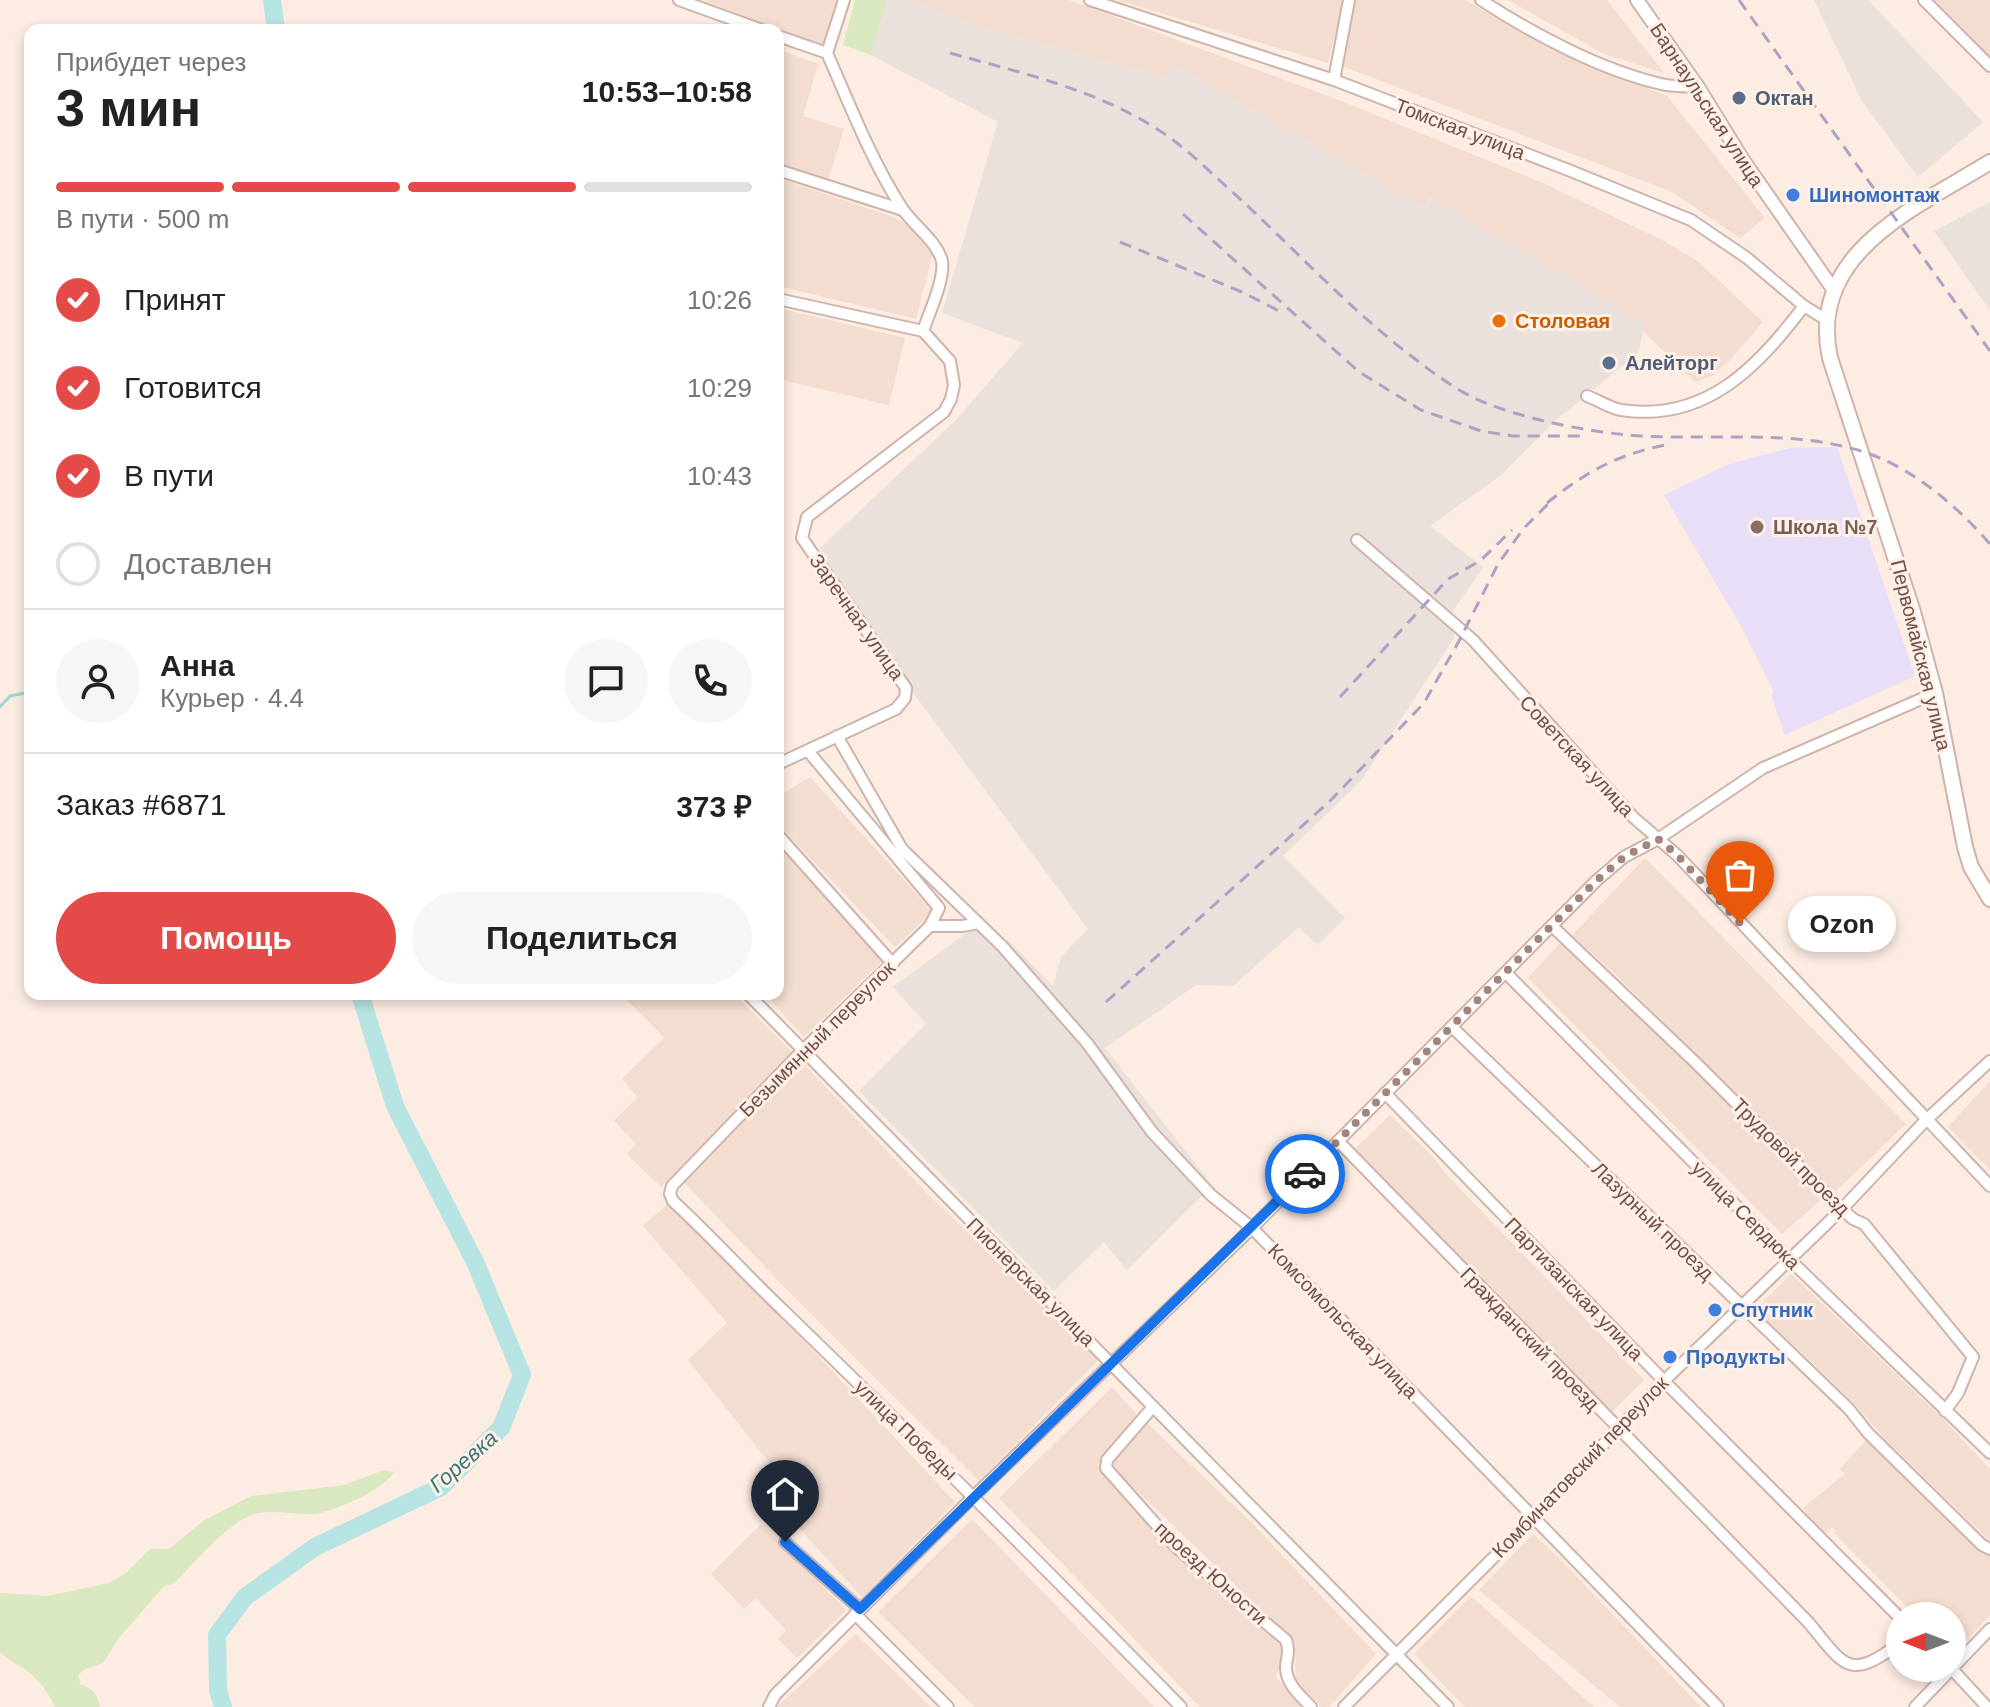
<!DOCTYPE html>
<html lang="ru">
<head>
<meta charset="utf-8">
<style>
  :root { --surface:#fff; --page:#f6f6f6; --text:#222; --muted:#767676; --line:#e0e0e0; --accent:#e44b48 }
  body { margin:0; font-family:Helvetica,sans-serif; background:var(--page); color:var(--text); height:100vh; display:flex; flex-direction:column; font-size:30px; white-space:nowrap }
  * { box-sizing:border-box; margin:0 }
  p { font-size:26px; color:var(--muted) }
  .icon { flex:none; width:44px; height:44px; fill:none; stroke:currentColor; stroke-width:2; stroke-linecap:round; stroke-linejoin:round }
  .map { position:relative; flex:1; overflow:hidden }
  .panel { position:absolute; left:24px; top:24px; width:760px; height:976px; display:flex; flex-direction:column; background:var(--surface); border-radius:16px; box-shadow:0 4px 12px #0003 }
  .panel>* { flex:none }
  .needle { width:52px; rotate:270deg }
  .fabs { position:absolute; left:1886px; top:1602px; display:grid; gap:16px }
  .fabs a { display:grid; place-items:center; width:80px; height:80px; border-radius:50%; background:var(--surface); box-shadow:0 4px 12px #0003; font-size:40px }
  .pin { position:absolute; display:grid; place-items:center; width:68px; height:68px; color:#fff; margin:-82px -34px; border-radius:50% 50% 50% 0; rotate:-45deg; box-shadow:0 0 8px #0007 }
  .pin .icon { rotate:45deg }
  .courier { position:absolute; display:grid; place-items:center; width:80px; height:80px; margin:-40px; border:6px solid #1a73e8; border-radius:50%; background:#fff; color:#222; box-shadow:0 2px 10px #0007 }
  .bubble { position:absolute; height:56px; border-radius:28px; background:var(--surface); box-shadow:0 4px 12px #0003; font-size:26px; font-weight:600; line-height:56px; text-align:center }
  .headline em { font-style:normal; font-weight:600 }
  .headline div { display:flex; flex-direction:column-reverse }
  .headline { display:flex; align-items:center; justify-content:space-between; height:136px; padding:0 32px }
  h1 { font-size:52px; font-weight:600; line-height:60px }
  .bar { display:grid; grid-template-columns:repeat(4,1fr); gap:12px 8px; align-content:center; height:96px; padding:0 32px }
  .bar i { height:10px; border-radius:6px; background:var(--line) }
  .bar .on { background:var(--accent) }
  .bar p { grid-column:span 4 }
  .line { display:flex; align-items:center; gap:20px; padding:0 32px; border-top:2px solid var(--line) }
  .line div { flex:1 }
  .round { display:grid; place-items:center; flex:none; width:84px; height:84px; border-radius:42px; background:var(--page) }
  ol { padding:0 32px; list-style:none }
  li { display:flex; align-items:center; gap:24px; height:88px }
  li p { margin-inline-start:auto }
  li .icon { padding:8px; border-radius:50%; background:var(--accent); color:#fff; stroke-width:4 }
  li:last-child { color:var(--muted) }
  li i { width:44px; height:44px; border:4px solid var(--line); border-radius:50% }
  .primary-button { display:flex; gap:16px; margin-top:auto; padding:16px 32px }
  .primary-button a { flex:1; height:92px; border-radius:48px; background:var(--accent); color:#fff; font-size:32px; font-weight:600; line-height:92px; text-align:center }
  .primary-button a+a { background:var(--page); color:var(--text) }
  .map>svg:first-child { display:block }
</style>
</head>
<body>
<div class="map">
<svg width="1990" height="1707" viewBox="0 0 1990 1707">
  <rect width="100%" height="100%" fill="#fcece1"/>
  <g fill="#f3dcd0">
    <path d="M703,0h135l-16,46z"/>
    <path d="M908,0h161l270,100 204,83 119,57 37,22 64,60 -35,40 -16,14 -17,6 -52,-51 3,-6 -216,-127 -6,10 -252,-144 -7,14 -189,-52z"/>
    <path d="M1117,0h227l-16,63z"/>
    <path d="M1355,0h110l87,50 115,46 98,122 -25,20 -68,-46 -330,-126z"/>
    <path d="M1508,0h99l57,73 -60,-19z"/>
    <path d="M1931,0h59v60z"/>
    <path d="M778,49l40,15 -15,52 41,13 -16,52 -50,-16z"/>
    <path d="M778,178l115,39 43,24 -20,78 -138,-33z"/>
    <path d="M778,308l127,30 -16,67 -111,-26z"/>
    <path d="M810,777l123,135 -38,35 -117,-123v-28z"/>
    <path d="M778,844l107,114 -81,79 -39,-43h13z"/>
    <path d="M1645,858l261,266 -71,68 -221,-219 -42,-38z"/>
    <path d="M1561,942l123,117 139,139 -41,36 -254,-256z"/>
    <path d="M621,994h113l59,59 -132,134 -34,-33 9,-10 -22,-23 24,-24 -16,-18 42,-41z"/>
    <path d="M795,1055l132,138 172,166 -120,122 -193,-192 -108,-113z"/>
    <path d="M1990,1081v89l-42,-43z"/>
    <path d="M1390,1115l42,41 14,18 198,206 -33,33 -92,-92 -164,-172z"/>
    <path d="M672,1200l283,302 -93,95 -85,-93 14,-14 -103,-130 39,-37 -84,-97z"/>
    <path d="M1791,1274l150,143 49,52v72l-103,-100 -31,-36 -100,-96z"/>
    <path d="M1112,1387l26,29 -41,49 188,185 -1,12 -9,14 30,31h-105l-201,-209z"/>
    <path d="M1146,1422l102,97 128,135 -47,53h-8l-25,-28 -1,-32 -44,-47 -138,-132 -1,-7z"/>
    <path d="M1867,1439l75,74 48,41v61l-36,39 -2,-38h-36l-82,-83 2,-3 -4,-3 -9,9 -20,-28 42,-34 -5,-5z"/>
    <path d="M972,1519l182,188h-179l-97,-95z"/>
    <path d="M761,1524l85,86 -49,48 -19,-19 8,-9 -30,-32 -12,11 -33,-35z"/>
    <path d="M1533,1534l26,24 142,149h-81l-141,-117z"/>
    <path d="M1470,1597l8,5 116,105h-129l-51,-53z"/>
    <path d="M856,1634l75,73h-154z"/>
  </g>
  <g fill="#eae0dc">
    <path d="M887,0h21l68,26 188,52 8,-14 252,144 7,-10 216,127 -4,6 -5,22 -83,68 -55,55 -70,50 53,41 -30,44 1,27 -93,143 -78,75 62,62 -28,27 -18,-18 -66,59 -37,-1 -91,63 111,142 -8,8 -5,-3 -76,75 -23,-28 -50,49 -195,-200 67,-67 -33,-37 80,-59 26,20 9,-8 45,46 8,-29 27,-28 -276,-373 144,-136 67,-77 -81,-30 56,-191 -127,-67z"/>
    <path d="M1814,0h54l115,122 -65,55 -56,-76z"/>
    <path d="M1990,202v108l-56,-79z"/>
  </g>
  <path fill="#e9def8" d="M1837,447l78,229 -130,59 -14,-40 3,-3 -31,-62 -79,-135 65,-31 61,-16z"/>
  <g fill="#d9e8c0">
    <path d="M855,0h32l-16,55 -28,-10z"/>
    <path d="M384,1470l10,2c-9,17 -60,40 -80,42 -18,1 -38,-4 -56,-1 -28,6 -65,51 -84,71l-10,2 -46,53 -15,24 -18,6 -7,6 3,10c13,4 16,9 19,22h-45c-6,-13 -16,-28 -28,-36 -10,-7 -18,-10 -27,-19v-59l47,3 62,-13 17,-10 24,-24h19l34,-28 48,-25 93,-11z"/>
  </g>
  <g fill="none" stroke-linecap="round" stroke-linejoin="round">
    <path stroke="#9dd6d3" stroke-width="3" d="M0,707l10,-11 20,-4"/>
    <g stroke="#b6e4e2" stroke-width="18">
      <path d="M272,0l4,30"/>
      <path d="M223,1707l-5,-17 -1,-55 28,-38 70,-50 126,-60 60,-59 21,-53 -46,-111 -81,-158 -35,-112"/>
    </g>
    <g stroke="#ceb4ab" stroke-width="14">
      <g id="minor">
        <path d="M679,0l83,30"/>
        <path d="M844,0l-17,53c23,52 44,107 75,155 11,17 35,33 40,53 3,18 -13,52 -19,70"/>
        <path d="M1090,0l244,80 237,91 120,49 56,38 57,48"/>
        <path d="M1481,0c52,34 120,70 180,84 12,3 25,2 37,3"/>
        <path d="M1924,0l66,66"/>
        <path d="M778,36l49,17"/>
        <path d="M1334,80l15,-80"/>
        <path d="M778,170l125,40"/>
        <path d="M778,299l145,32 27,30 4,24 -3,14 -7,13 -137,105 -5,21 104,150 -1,10 -9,11 -118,55"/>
        <path d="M1587,396c11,4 23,12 34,14 84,13 137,-43 183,-104l21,13"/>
        <path d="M1357,540l116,100 160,177 44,38 313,331"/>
        <path d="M837,736l65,113 100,97 85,97 65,89 59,63 41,33 466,479"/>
        <path d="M808,751l131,157 -9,18"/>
        <path d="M778,835l115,129"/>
        <path d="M978,923l-15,3h-33l-127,124 -131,136 -2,8 3,7c39,36 74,75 112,111 134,130 266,262 396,395"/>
        <path d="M1552,926l144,137 146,146 11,10 11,5 109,133 -15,36 -13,18"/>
        <path d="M1506,973l283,286 201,194"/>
        <path d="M748,994l700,713"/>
        <path d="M1452,1027l397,382 19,24 114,112 8,4"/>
        <path d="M1385,1093l279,288 236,237"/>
        <path d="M1338,1141l471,482c36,44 40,58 91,20"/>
        <path d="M1152,1408l-40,46 -5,6 -1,8 71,80 109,92c4,13 1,14 0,27 0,17 14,28 25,40"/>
        <path d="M785,1542l75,67"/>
        <path d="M855,1614l93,93"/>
        <path d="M1951,1668l36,39"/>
        <path d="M769,1707l6,-12 199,-199 278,-268 344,-347 28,-24 34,-18 105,-71 172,-75"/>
        <path d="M1344,1707l190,-190 130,-136 178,-172 83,-88 65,-60"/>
        <path d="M1915,1707l75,-78"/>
      </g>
    </g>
    <g stroke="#ceb4ab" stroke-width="16">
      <path id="tertiary" d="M1637,0l61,87 45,73 90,129"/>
    </g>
    <g stroke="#d1b2a8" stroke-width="18">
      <path id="secondary" d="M1990,162c-74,46 -183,90 -160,196l83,254 22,81 30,154 6,20 19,32"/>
    </g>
    <use href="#minor" stroke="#fff" stroke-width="10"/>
    <use href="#tertiary" stroke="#fff" stroke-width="12"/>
    <use href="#secondary" stroke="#fff" stroke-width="14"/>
    <g stroke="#ada1c4" stroke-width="3" stroke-dasharray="12 8" stroke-linecap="butt">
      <path d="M1739,0l251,351"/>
      <path d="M950,53c75,21 154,38 219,84 21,15 40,34 59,51 60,54 115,115 178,164 26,20 51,40 82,52 43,16 95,27 141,31 80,7 164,-8 241,19 46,17 88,53 120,90"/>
      <path d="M1183,214l176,158 62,38 60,21 32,5h73"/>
      <path d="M1120,242l122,50 39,20"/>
      <path d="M1547,503c40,-32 73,-50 124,-59"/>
      <path d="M1340,697l108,-118 32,-18 32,-31"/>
      <path d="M1106,1002l224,-201 94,-98 35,-62 39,-77 26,-36 30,-30"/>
    </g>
  </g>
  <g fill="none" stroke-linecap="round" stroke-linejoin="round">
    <path stroke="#a2867e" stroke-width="8" stroke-dasharray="0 14.4" d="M1305,1174l291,-293 28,-24 34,-18 19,16 63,68"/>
    <path stroke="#1a73e8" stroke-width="10" d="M785,1542l75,67 445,-435"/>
  </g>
  <g fill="#5c6f8a" stroke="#fff1e7" stroke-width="3">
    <circle cx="1739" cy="98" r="8"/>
    <circle cx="1609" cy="363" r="8"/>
  </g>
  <g fill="#3f7fe0" stroke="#fff1e7" stroke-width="3">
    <circle cx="1793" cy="195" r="8"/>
    <circle cx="1715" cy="1310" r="8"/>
    <circle cx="1670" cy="1357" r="8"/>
  </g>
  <circle fill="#e8710a" stroke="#fff1e7" stroke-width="3" cx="1499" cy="321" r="8"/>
  <circle fill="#8d6e63" stroke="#fff1e7" stroke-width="3" cx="1757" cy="527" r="8"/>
  <g text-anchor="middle" stroke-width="6" stroke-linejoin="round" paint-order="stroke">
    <g font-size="20" font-weight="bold" fill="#4e5e75" stroke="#fff1e7" text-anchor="start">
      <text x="1755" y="105">Октан</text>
      <text x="1625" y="370">Алейторг</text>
    </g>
    <g font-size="20" fill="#724f49" stroke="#fff1e7">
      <text transform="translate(1707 105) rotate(57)" y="7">Барнаульская улица</text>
      <text transform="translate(1460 129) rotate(21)" y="7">Томская улица</text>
      <text transform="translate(857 617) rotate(55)" y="7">Заречная улица</text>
      <text transform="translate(1921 655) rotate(76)" y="7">Первомайская улица</text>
      <text transform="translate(1577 756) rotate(47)" y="7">Советская улица</text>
      <text transform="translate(817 1039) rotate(-45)" y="7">Безымянный переулок</text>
      <text transform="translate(1791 1157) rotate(45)" y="7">Трудовой проезд</text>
      <text transform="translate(1746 1215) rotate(45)" y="7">улица Сердюка</text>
      <text transform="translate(1653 1221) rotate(44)" y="7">Лазурный проезд</text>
      <text transform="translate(1031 1282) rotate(45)" y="7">Пионерская улица</text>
      <text transform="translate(1574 1289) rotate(46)" y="7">Партизанская улица</text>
      <text transform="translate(1343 1321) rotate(46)" y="7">Комсомольская улица</text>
      <text transform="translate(1530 1339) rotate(46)" y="7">Гражданский проезд</text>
      <text transform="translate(906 1430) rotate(44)" y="7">улица Победы</text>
      <text transform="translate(1580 1467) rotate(-46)" y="7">Комбинатовский переулок</text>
      <text transform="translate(1211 1573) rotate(42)" y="7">проезд Юности</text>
    </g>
    <g font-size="20" font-weight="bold" fill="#366cbe" stroke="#fff1e7" text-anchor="start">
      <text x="1809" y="202">Шиномонтаж</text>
      <text x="1731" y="1317">Спутник</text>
      <text x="1686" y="1364">Продукты</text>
    </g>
    <g font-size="20" font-weight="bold" fill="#c56008" stroke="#fff1e7" text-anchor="start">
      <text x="1515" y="328">Столовая</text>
    </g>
    <g font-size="20" font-weight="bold" fill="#785e54" stroke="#fff1e7" text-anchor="start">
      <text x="1773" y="534">Школа №7</text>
    </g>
    <g font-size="22" font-style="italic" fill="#3d7876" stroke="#fff1e7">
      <text transform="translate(463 1461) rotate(-41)" y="8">Горевка</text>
    </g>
  </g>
</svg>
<div class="fabs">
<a><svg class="needle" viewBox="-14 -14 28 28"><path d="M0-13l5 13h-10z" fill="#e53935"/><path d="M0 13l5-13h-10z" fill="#767676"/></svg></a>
</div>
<div class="pin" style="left:1740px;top:923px;background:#ea580c"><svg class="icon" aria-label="bag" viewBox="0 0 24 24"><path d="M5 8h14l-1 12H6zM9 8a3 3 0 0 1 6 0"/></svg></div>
<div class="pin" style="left:785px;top:1542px;background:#1f2937"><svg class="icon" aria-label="home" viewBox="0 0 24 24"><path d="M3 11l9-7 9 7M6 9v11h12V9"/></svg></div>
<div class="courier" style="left:1305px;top:1174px"><svg class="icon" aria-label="car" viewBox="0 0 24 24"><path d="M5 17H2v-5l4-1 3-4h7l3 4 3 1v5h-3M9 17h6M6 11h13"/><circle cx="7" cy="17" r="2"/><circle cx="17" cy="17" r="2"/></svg></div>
<div class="bubble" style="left:1788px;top:896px;width:108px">Ozon</div>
<section class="panel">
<div class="headline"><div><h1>3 мин</h1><p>Прибудет через</p></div><em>10:53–10:58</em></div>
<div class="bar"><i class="on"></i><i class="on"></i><i class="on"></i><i></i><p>В пути · 500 m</p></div>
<ol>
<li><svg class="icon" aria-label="check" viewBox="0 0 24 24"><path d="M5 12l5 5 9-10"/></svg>Принят<p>10:26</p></li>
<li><svg class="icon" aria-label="check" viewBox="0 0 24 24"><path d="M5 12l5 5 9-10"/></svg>Готовится<p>10:29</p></li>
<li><svg class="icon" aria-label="check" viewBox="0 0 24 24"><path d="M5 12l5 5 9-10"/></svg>В пути<p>10:43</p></li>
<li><i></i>Доставлен</li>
</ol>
<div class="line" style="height:144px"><a class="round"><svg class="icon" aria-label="person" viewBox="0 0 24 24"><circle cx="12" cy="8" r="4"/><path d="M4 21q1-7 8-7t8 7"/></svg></a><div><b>Анна</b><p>Курьер · 4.4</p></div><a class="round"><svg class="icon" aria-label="chat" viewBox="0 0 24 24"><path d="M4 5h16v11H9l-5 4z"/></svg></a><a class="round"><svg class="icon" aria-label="phone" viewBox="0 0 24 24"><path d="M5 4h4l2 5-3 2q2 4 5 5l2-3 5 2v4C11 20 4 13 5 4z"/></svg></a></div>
<div class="line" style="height:104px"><div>Заказ #6871</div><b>373 ₽</b></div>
<div class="primary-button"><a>Помощь</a><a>Поделиться</a></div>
</section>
</div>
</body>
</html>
